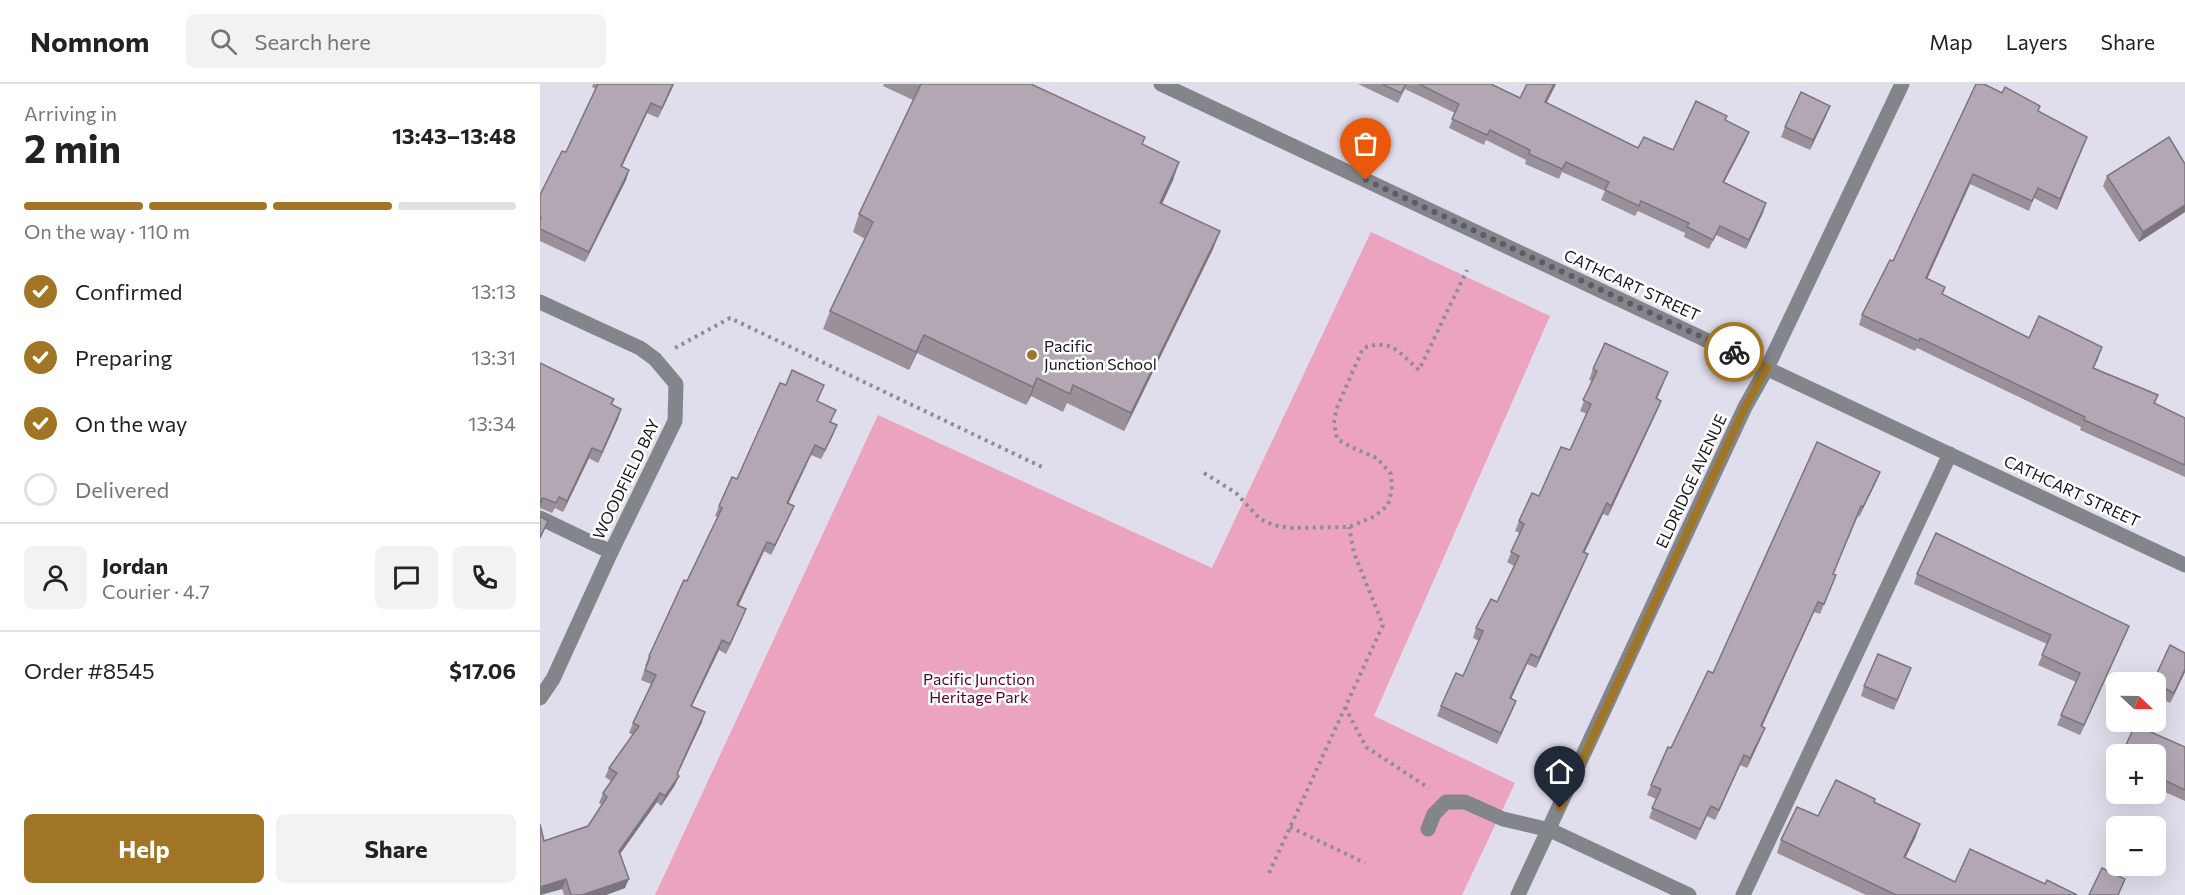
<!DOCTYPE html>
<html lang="en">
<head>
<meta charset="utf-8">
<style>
  :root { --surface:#fff; --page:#f2f2f2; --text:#222; --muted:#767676; --line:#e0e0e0; --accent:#a07525 }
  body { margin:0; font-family:Commissioner,sans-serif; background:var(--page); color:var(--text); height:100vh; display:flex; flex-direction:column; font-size:22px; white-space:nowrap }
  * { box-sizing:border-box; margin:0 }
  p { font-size:20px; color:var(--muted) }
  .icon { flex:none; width:33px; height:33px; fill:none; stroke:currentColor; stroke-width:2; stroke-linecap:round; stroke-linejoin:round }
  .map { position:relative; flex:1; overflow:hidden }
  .side { display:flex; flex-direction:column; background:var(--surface); width:540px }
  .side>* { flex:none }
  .needle { width:39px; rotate:112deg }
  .controls { position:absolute; left:1566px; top:588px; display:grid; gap:12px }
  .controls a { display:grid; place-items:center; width:60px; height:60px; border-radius:9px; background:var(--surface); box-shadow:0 6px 24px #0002; font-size:30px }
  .pin { position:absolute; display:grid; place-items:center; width:51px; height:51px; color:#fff; margin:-62px -26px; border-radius:50% 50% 50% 0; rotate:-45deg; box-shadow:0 0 6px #0007 }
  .pin .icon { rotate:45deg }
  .courier { position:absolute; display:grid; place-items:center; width:60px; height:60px; margin:-30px; border:4px solid #a07525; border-radius:50%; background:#fff; color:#222; box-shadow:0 2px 8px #0007 }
  .overview em { font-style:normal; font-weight:700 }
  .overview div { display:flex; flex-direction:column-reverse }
  .overview { display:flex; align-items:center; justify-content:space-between; height:102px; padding:0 24px }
  h1 { font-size:39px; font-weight:700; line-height:45px }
  .bar { display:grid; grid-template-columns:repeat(4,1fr); gap:9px 6px; align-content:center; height:72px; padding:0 24px }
  .bar i { height:8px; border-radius:4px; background:var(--line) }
  .bar .on { background:var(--accent) }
  .bar p { grid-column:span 4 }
  .line { display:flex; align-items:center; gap:15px; padding:0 24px; border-top:2px solid var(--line) }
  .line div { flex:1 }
  .round { display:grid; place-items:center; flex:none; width:63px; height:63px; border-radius:9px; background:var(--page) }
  ol { padding:0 24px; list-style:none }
  li { display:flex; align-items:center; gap:18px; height:66px }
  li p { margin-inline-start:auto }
  li .icon { padding:6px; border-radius:50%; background:var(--accent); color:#fff; stroke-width:4 }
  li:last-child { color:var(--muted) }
  li i { width:33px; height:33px; border:3px solid var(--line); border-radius:50% }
  .action { display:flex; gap:12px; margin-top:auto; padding:12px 24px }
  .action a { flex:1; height:69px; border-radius:9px; background:var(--accent); color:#fff; font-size:24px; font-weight:700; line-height:69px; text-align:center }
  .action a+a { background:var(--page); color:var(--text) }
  header { display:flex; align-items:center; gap:36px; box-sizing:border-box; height:84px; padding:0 30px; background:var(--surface); border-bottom:2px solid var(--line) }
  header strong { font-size:28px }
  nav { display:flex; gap:33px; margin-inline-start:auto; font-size:21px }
  .search { width:420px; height:54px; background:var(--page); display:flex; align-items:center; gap:15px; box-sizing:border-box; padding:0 21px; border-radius:9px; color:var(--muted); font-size:22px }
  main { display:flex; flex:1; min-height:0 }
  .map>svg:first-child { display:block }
</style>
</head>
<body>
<header>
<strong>Nomnom</strong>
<div class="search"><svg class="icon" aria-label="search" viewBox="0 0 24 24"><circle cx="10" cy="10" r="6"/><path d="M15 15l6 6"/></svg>Search here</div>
<nav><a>Map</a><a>Layers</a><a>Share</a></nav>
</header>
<main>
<section class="side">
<div class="overview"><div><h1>2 min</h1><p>Arriving in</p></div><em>13:43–13:48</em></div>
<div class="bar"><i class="on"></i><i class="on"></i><i class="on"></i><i></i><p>On the way · 110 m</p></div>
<ol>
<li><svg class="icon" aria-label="check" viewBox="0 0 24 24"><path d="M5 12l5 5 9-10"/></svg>Confirmed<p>13:13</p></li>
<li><svg class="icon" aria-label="check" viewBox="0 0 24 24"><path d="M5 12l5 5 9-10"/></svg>Preparing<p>13:31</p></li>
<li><svg class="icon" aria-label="check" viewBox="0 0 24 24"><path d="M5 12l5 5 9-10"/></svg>On the way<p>13:34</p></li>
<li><i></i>Delivered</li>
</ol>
<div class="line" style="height:108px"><a class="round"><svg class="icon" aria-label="person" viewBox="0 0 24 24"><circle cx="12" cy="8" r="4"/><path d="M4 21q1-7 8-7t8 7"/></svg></a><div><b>Jordan</b><p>Courier · 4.7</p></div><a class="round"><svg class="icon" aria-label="chat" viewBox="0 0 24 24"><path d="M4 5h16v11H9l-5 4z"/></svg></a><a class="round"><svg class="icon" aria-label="phone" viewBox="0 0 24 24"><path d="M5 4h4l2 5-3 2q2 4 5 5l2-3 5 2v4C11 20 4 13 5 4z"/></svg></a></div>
<div class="line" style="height:78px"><div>Order #8545</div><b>$17.06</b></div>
<div class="action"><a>Help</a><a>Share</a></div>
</section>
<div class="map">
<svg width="1645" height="811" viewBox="0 0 1645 811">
  <rect width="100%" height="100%" fill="#e0ddec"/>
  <path fill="#eba3c0" d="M831,148l179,84 -176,400 141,67 -53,112h-807l223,-480 334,153z"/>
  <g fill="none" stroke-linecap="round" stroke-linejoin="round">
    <g stroke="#8f8c97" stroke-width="4" stroke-dasharray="3 4.5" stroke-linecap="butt">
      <path d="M135,264l55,-30 314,150"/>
      <path d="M664,389l32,20 24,26 13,6 17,3 59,-1 26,-11 13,-11 4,-15 -1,-16 -14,-16 -26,-11 -14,-8 -3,-16 2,-13 27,-62c29,-10 35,4 56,22l48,-100"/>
      <path d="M805,623l21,40 63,41"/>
      <path d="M750,743l75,36"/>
      <path d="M729,789l114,-248 -29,-72 -5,-26"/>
    </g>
    <g stroke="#82858a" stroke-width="15">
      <path d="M0,434l71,34"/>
      <path d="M888,745l6,-15 12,-12h19l38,17 47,11"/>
      <path d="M1203,811l207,-441"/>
    </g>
    <g stroke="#82858a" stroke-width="15">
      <path d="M621,0l1024,481"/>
      <path d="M0,218l100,46 15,11 21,25 -1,37 -64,131 -58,127 -13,19"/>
      <path d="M1010,746l139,65"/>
      <path d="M978,811l227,-488 22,-39"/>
    </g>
    <path stroke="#82858a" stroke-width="15" d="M1227,284l135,-284"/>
  </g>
  <g fill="#99909a">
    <path d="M53,0h81l-16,34 -11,-5 -25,54 7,3 -3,10 -41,82 -45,-21v-46l26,-43 30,-63 -4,-2z"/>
    <path d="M344,0h147l111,61 37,17 -6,18 -11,24 58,27 -7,18 -89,182 -57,-28 -4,9 -32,-16 -5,9 -109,-52 -8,17 -86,-41 7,-18 35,-72 -12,-7 6,-18 54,-114 -30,-14z"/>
    <path d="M818,0h133l29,14 36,-14 -10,19 92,45 35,2 52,-30 24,12 -4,10 -21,40 42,21 -20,46 -30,-14 -7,14 -25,-12 1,-4 -47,-22 -3,5 -34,-16 4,-9 -43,-19 -3,7 -34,-15 1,-4 -40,-20 -2,5 -35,-17 6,-15 -50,-24 -7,14z"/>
    <path d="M1462,9l38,13 -2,6 49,25 -4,10 -26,63 -23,-12 -5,13 -59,-27 -43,94 18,9 -3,7 87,44 70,19 -5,11 64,27 -3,8 30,15v59l-105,-47 1,-3 -164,-79 -2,3 -56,-26 3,-10z"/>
    <path d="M1286,32l-16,34 -29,-13 4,-10z"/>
    <path d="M1645,80v48l-46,30 -36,-56 4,-10z"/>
    <path d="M0,279l74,36 -2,5 6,15 -20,44 -9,-5 -26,54 -8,-4 -3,5 -12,-5z"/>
    <path d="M1053,285l71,13 -7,17 4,2 -4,10 -49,105 -5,-2 -19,38v12l-48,104 -9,-4 -16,34 5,3 -19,43 -60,-28 4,-10 22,-30 16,-35 -6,-3 3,-10 21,-26 17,-36 -7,-4 13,-29 -5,-2 4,-10 20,-25 31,-46 17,-36 -7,-3 12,-30 -3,-1z"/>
    <path d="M278,317l13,21 2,13 -12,24 -10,-4 -23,48 2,12 -19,40 -7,-4 -26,55 4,13 -16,35 -7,-4 -27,56 10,16 -25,52 2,2 -4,9 -14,21 -4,-4 -37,52 5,34 -19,7h-42l-2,-6 -22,6 4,-54 44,-15 14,-21 -3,-2 4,-10 8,-12 -6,-4 4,-9 24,-33 -4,-2 4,-10 18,-39 -10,-4 5,-14h-1l4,-10 38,-75 31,-64 -3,-1 4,-10 18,-27z"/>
    <path d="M1340,388l-4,10 -17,35 -1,-1 -25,58 -1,11 -12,29 -6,-2 -52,115 -1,11 -14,30 -7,-3 -25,55 -8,-4 -11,24 -47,-22 7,-19 -9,-4 4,-10 62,-112z"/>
    <path d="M1377,490l212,52 -49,109 -23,-10 19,-43 -38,-17 9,-21 -133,-60z"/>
    <path d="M1645,569v19l-15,31 -14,-7v-14z"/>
    <path d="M1371,584l-17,42 -33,-14 3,-10z"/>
    <path d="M1645,663v54l-29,-13v-34z"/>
    <path d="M1334,718l42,34 -11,22 50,24 90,2 32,11h-211l-89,-42 4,-13 37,-24z"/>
  </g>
  <g fill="#7d757d">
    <path d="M133,0h1l-16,34 4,-10z"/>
    <path d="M1014,0h2l-14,28 3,-10z"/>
    <path d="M111,19l-4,10 -30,63 4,-10z"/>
    <path d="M1290,22l-4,10 -16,34 3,-10z"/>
    <path d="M1209,48l-4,10 -26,50 4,-10z"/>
    <path d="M1547,53l-4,10 -26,63 3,-11z"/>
    <path d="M639,78l-6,18 -19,41 6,-18z"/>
    <path d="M89,86l-3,10 -41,82 4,-10z"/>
    <path d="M1433,90l-3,10 -47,104 3,-10z"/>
    <path d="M1226,119l-3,10 -17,36 3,-9z"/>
    <path d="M1645,121v7l-46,30 4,-10z"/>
    <path d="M680,147l-7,18 -89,182 7,-18z"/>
    <path d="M384,251l-7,18 -8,17 7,-18z"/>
    <path d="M497,294l-6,18 -5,9 7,-18z"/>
    <path d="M1121,317l-4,10 -49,105 3,-10z"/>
    <path d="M81,325l-3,10 -20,44 4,-11z"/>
    <path d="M297,341l-4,10 -12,24 4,-9z"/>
    <path d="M275,361l-4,10 -27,58 3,-10z"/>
    <path d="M52,364l-3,10 -26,54 4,-11z"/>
    <path d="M1340,388l-4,10 -17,35 4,-10z"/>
    <path d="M3,414l-3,10v-8z"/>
    <path d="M1067,419l-4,11 -23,48 3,-10z"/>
    <path d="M254,422l-4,9 -19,40 4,-10z"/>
    <path d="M227,458l-3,9 -30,64 3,-10z"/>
    <path d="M1048,470l-4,10 -48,104 3,-10z"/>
    <path d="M1278,518l-4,10 -57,125 4,-11z"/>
    <path d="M206,525l-4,10 -16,35 4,-10z"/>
    <path d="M1589,542l-4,10 -45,99 4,-10z"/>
    <path d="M182,556l-3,10 -32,66 4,-10z"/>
    <path d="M991,570l-4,10 -20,44 3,-10z"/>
    <path d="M1645,585v3l-15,31 4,-10z"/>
    <path d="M976,617l-4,10 -15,33 4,-11z"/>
    <path d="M165,628l-3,10 -29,62 4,-10z"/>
    <path d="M1225,644l-4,10 -14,30 3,-10z"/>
    <path d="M1204,671l-4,10 -25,55 4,-10z"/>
    <path d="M139,692l-4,9 -14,21 4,-10z"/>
    <path d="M120,709l-3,9 -42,59 4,-10z"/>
    <path d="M1380,740l-4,12 -16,33 4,-12z"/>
    <path d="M26,795l-4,10 -22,6v-8z"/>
    <path d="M89,795l-4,9 -19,7h-24z"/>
  </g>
  <g fill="#b2a7b3" stroke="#7d757d" stroke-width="1.5">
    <path d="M58,0h75l-11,24 -11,-5 -30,63 8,4 -40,82 -49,-23v-8l1,-3h-1v-23l22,-44 4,1z"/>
    <path d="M381,0h110l114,53 -3,7 37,18 -19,41 60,28 -89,182 -58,-28 -3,9 -33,-16 -4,9 -109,-52 -8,17 -86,-41 43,-89 -14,-8z"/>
    <path d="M842,0h24l-5,9z"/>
    <path d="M879,0h72l29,14 7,-14h27l-9,18 93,46 6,-11 29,13 23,-49 31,15 -2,4 24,12 -26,50 43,21 -17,37 -29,-14 -7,14 -26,-13 2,-4 -48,-22 -2,5 -34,-16 4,-8 -43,-20 -4,7 -33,-15 1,-4 -40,-20 -3,5 -35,-16 7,-15z"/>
    <path d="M1436,0h8l18,9 3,-6 35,19 -2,5 49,26 -27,62 -22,-11 -6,13 -59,-27 -47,104 19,9 -3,7 87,44 10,-22 63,31 -9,21 65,27 -4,8 31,15v47l-101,-45 1,-3 -165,-79 -1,3 -57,-26 28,-55 3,1z"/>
    <path d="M1261,8l29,14 -17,34 -28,-13z"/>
    <path d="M1629,53l16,27v41l-42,27 -36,-56z"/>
    <path d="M1065,259l63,29 -12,26 5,3 -50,105 -4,-3 -24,49 5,2 -49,104 -8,-4 -21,44 6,3 -15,32 -60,-27 15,-33 7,3 20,-45 -7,-3 15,-29 6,3 22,-46 -8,-4 13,-28 -5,-3 13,-28 7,3 22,-49 9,3 21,-46 -8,-4 14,-29 -4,-2z"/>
    <path d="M0,279l74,36 -3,5 10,5 -19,43 -10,-4 -25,53 -8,-4 -3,6 -13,-5 -3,2z"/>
    <path d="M252,286l32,15 -7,16 19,9 -6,12 7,3 -12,25 -10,-5 -28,58 7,3 -19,39 -8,-3 -30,63 9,4 -16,35 -8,-4 -31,66 14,6 -28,62 2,2 -14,20 -5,-3 -41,58 10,28 -47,16h-11l-5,-16 -26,8v-63l4,17 44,-15 19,-29 -4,-4 14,-20 -8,-5 30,-42 -6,-3 23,-48 -11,-5 5,-13 -1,-1 35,-76 3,1 35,-73 -3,-2 13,-29 5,2 43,-96 6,2z"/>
    <path d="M1277,358l63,30 -17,35 -2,-1 -28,68 3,1 -12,29 -6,-2 -57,124 4,2 -15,30 -6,-3 -25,55 -8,-4 -11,23 -48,-21 9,-19 -10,-4 17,-38 3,1 37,-77 5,2z"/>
    <path d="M0,432l8,5 -8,17z"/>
    <path d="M1396,449l193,93 -45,99 -23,-10 19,-42 -38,-18 9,-20 -134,-61z"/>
    <path d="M1630,561l15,8v16l-11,24 -18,-9v-2h-3z"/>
    <path d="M1338,570l33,14 -14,32 -33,-14z"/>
    <path d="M1595,641l50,22v43l-29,-14v-22h-34z"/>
    <path d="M1296,696l39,19 -1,3 46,22 -16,33 51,25 15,-33 75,35 2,-4 30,15h-181l-115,-55 16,-33 21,9z"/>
    <path d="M1562,784l23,11 -7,16h-29z"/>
  </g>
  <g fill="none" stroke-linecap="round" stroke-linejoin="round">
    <path stroke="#5d5b64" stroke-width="6" stroke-dasharray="0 10.8" d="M826,96l368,172"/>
    <path stroke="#a07525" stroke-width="8" d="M1020,724l185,-401 22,-39 -33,-16"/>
  </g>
  <circle fill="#a07525" stroke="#fff" stroke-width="2" cx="492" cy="271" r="6"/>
  <g text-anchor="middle" stroke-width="5" stroke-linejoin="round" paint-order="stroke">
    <g font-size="16" fill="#16151a" stroke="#fff">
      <text transform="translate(1092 201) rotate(25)" y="6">CATHCART STREET</text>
      <text transform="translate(86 395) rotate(-64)" y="6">WOODFIELD BAY</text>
      <text transform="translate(1151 397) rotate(-65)" y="6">ELDRIDGE AVENUE</text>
      <text transform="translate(1532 407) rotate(25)" y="6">CATHCART STREET</text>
    </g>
    <g font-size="16" fill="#16151a" stroke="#fff" text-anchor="start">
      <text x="504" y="268">Pacific<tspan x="504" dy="18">Junction School</tspan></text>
    </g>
    <g font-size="16" fill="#580033" stroke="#fff">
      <text x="439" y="601">Pacific Junction<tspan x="439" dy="18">Heritage Park</tspan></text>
    </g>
  </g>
</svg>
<div class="controls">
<a><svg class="needle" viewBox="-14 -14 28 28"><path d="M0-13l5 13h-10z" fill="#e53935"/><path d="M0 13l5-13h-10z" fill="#767676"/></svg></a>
<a>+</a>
<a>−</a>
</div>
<div class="pin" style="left:826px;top:96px;background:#ea580c"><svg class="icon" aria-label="bag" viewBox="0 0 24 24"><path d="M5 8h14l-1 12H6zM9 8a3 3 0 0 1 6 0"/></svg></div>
<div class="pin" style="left:1020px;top:724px;background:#1f2937"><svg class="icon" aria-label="home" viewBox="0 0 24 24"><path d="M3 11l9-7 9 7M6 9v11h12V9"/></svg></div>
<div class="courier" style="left:1194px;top:268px"><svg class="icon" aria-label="bike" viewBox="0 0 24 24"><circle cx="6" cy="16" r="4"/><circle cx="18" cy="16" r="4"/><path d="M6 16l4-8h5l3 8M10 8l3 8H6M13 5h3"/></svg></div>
</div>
</main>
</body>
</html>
